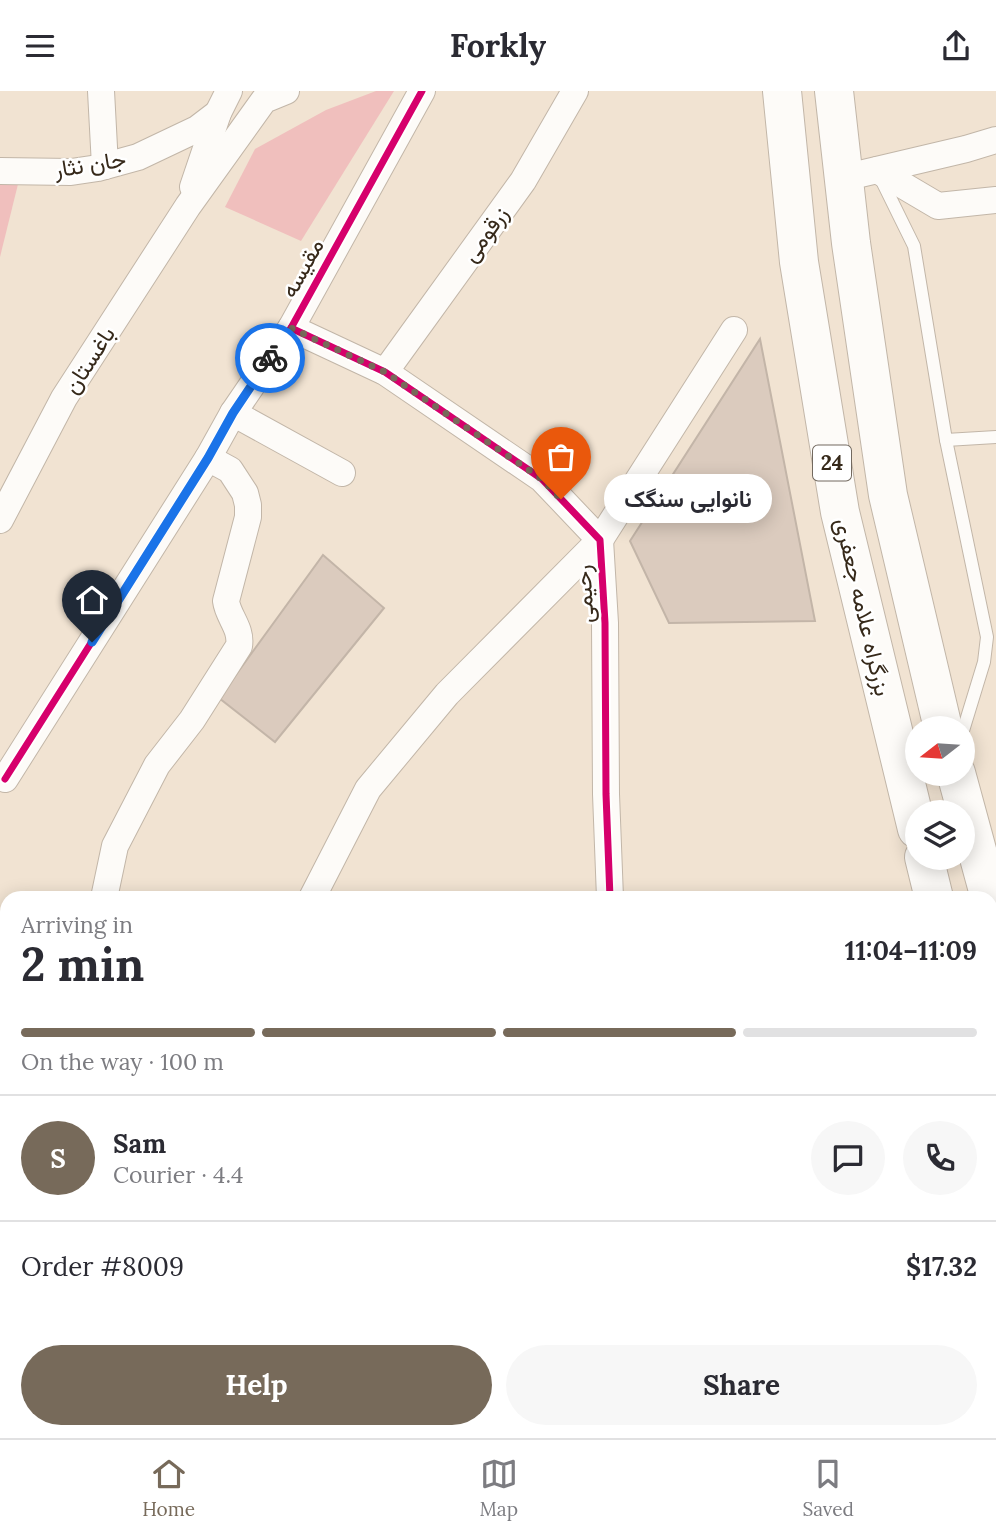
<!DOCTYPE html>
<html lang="en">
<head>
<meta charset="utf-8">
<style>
  :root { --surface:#fff; --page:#f7f7f7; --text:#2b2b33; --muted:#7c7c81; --line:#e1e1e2; --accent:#776a5a }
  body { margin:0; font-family:Lora,Vazirmatn,serif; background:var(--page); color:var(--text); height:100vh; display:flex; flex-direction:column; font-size:26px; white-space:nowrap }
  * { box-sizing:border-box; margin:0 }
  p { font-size:23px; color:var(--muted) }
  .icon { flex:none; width:38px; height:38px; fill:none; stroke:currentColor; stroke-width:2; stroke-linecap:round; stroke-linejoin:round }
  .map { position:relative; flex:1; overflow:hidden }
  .drawer { position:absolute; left:0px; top:800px; width:998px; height:548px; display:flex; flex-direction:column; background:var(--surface); border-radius:21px 21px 0 0; box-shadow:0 4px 18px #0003 }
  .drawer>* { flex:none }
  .needle { width:46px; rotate:253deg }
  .tools { position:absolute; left:905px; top:625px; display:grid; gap:14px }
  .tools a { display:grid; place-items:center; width:70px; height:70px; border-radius:50%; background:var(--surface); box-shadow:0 4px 18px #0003; font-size:35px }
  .pin { position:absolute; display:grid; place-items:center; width:60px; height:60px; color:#fff; margin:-72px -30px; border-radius:50% 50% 50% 0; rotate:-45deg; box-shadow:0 0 7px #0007 }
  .pin .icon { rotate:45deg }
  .courier { position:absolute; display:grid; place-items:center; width:70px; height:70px; margin:-35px; border:5px solid #1a73e8; border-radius:50%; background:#fff; color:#222; box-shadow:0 2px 9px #0007 }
  .bubble { position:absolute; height:49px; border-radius:24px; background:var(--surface); box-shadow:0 4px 18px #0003; font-size:23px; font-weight:700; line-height:49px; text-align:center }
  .head em { font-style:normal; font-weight:700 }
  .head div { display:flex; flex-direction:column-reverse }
  .head { display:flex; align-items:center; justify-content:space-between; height:119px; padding:0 21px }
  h1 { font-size:46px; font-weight:700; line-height:52px }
  .bar { display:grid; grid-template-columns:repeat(4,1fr); gap:10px 7px; align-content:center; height:84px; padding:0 21px }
  .bar i { height:9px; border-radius:5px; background:var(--line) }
  .bar .on { background:var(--accent) }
  .bar p { grid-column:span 4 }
  .line { display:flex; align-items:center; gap:18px; padding:0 21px; border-top:2px solid var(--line) }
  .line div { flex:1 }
  .round { display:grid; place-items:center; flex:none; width:74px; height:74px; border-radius:37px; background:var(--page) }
  .action { display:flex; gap:14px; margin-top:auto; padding:14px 21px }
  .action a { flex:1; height:80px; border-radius:42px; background:var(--accent); color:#fff; font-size:28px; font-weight:700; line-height:80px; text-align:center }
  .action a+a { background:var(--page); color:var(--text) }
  header { display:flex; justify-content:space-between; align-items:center; height:91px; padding:0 21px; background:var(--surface); font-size:32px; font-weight:700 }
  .tabs { display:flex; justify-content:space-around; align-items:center; height:98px; border-top:2px solid var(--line); background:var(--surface); font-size:19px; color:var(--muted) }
  .tabs a { display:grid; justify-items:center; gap:4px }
  .tabs .on { color:var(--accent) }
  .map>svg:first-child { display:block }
</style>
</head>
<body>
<header><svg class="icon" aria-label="menu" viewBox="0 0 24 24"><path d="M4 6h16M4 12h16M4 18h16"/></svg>Forkly<svg class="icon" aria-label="share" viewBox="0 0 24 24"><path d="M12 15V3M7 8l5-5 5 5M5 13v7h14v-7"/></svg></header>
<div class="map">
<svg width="996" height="1347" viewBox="0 0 996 1347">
  <rect width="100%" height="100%" fill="#f1e3d2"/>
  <g fill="#f0bfbd">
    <path d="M376,0h18l-93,150 -76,-34 30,-58 71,-39z"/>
    <path d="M0,84l20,1 -20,81z"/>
  </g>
  <g fill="#dbcbbe" stroke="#c3b5a8" stroke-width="2">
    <path d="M760,248l55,282 -146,2 -39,-82z"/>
    <path d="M323,464l61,53 -109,134 -56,-44z"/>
  </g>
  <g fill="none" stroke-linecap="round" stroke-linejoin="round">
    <g stroke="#c2b6a8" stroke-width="14">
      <g id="service">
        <path d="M880,86l34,69 32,194 50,-3"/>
        <path d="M946,349l41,197 -3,25 -22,72"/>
      </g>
    </g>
    <g stroke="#c2b6a8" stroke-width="28">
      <g id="minor">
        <path d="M101,0l4,75"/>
        <path d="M877,79l61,36 58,-6"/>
        <path d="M0,80l71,1 27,-4 40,-11 59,-28 21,-16"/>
        <path d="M843,87l123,-29 30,-9"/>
        <path d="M193,96l25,-74 11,-22"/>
        <path d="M291,237l94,44 157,107 58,61 5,83 1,171 4,104"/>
        <path d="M385,281l138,-191 52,-90"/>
        <path d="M233,322l109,60"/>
        <path d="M0,429l64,-122 124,-192 76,-106 22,-9"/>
        <path d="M5,688l203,-321 25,-45 58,-85 131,-237"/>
        <path d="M104,807l11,-52 42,-81 35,-45 47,-74c3,-18 -11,-29 -13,-45l22,-84v-12l-3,-12 -15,-23 -22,-12"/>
        <path d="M312,807l56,-109 79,-95 153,-154 134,-210"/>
      </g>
    </g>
    <g stroke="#c2b6a8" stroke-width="40">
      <g id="trunk">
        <path d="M782,0l17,171 41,250 77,317"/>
        <path d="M834,0l17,152 37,252 55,233"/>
        <path d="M956,682l34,125"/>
        <path d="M924,766l10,41"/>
        <path d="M990,993l6,18"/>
      </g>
    </g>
    <path stroke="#d9d5cf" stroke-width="4.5" stroke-dasharray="3.5 3.5" stroke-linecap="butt" d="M0,952l7,-1"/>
    <use href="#service" stroke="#fdfbf8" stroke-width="12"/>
    <use href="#minor" stroke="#fdfbf8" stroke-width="26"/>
    <use href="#trunk" stroke="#fdfbf8" stroke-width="38"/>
    <g stroke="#fff" stroke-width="11">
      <g id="cycleway">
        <path d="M291,237l94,44 157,107 58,61 5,83 1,171 4,104"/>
        <path d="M5,688l203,-321 25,-45 58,-85 131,-237"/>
      </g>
    </g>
    <use href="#cycleway" stroke="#d6006c" stroke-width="7"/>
  </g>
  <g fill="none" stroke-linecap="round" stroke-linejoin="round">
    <path stroke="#776a5a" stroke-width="7" stroke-dasharray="0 12.6" d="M270,267l21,-30 94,44 157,107 19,20"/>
    <path stroke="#1a73e8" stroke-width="9" d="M92,551l116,-184 25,-45 37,-55"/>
  </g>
  <g text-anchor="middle" stroke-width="5" stroke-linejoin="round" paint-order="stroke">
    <rect fill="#fff" stroke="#72695f" stroke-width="2" x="813" y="354.5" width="38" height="35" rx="5"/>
    <g font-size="21" font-weight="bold" fill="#36291a">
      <text x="832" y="379">24</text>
    </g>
    <g font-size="23" fill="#36291a" stroke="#fff">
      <text transform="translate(90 73) rotate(-9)" y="8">جان نثار</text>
      <text transform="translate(485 143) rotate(-54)" y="8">زرقومی</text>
      <text transform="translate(302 177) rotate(-61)" y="8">مقیسه</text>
      <text transform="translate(89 269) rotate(-57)" y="8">باغستان</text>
      <text transform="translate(584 503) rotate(-93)" y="8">رحیمی</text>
      <text transform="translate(863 516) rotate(77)" y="8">بزرگراه علامه جعفری</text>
    </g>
  </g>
</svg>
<div class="tools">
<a><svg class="needle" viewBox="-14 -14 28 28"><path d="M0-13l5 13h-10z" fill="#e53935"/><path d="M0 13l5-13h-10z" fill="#7c7c81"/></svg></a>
<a><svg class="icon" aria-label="layers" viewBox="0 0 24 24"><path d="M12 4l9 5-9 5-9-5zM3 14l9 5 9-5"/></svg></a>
</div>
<div class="pin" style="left:561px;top:408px;background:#ea580c"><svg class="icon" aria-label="bag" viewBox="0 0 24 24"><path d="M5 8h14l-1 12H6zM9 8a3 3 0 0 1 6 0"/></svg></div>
<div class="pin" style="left:92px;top:551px;background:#1f2937"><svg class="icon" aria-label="home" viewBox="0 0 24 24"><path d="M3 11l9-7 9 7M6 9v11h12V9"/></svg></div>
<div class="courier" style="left:270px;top:267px"><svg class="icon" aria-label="bike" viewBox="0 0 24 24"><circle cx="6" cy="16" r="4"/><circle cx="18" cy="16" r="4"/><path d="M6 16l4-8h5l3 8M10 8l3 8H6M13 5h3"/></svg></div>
<div class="bubble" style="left:604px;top:383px;width:168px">نانوایی سنگک</div>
<section class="drawer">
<div class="head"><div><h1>2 min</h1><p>Arriving in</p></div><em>11:04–11:09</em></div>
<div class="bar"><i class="on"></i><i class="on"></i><i class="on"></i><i></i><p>On the way · 100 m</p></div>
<div class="line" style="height:126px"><b class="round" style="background:var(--accent);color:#fff">S</b><div><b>Sam</b><p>Courier · 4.4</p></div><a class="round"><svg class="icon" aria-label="chat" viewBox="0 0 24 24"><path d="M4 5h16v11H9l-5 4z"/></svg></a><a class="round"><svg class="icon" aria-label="phone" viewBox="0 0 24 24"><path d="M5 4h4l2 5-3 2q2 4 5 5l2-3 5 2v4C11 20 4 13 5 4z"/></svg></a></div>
<div class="line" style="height:91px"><div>Order #8009</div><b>$17.32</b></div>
<div class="action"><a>Help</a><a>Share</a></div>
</section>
</div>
<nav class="tabs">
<a class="on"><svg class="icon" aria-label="home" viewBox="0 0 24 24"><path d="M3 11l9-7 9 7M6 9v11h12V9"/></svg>Home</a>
<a><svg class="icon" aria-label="map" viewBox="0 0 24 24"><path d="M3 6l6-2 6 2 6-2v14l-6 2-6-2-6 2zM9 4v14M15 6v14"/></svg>Map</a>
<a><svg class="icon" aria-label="saved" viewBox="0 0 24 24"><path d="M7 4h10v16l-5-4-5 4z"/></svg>Saved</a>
</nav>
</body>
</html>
